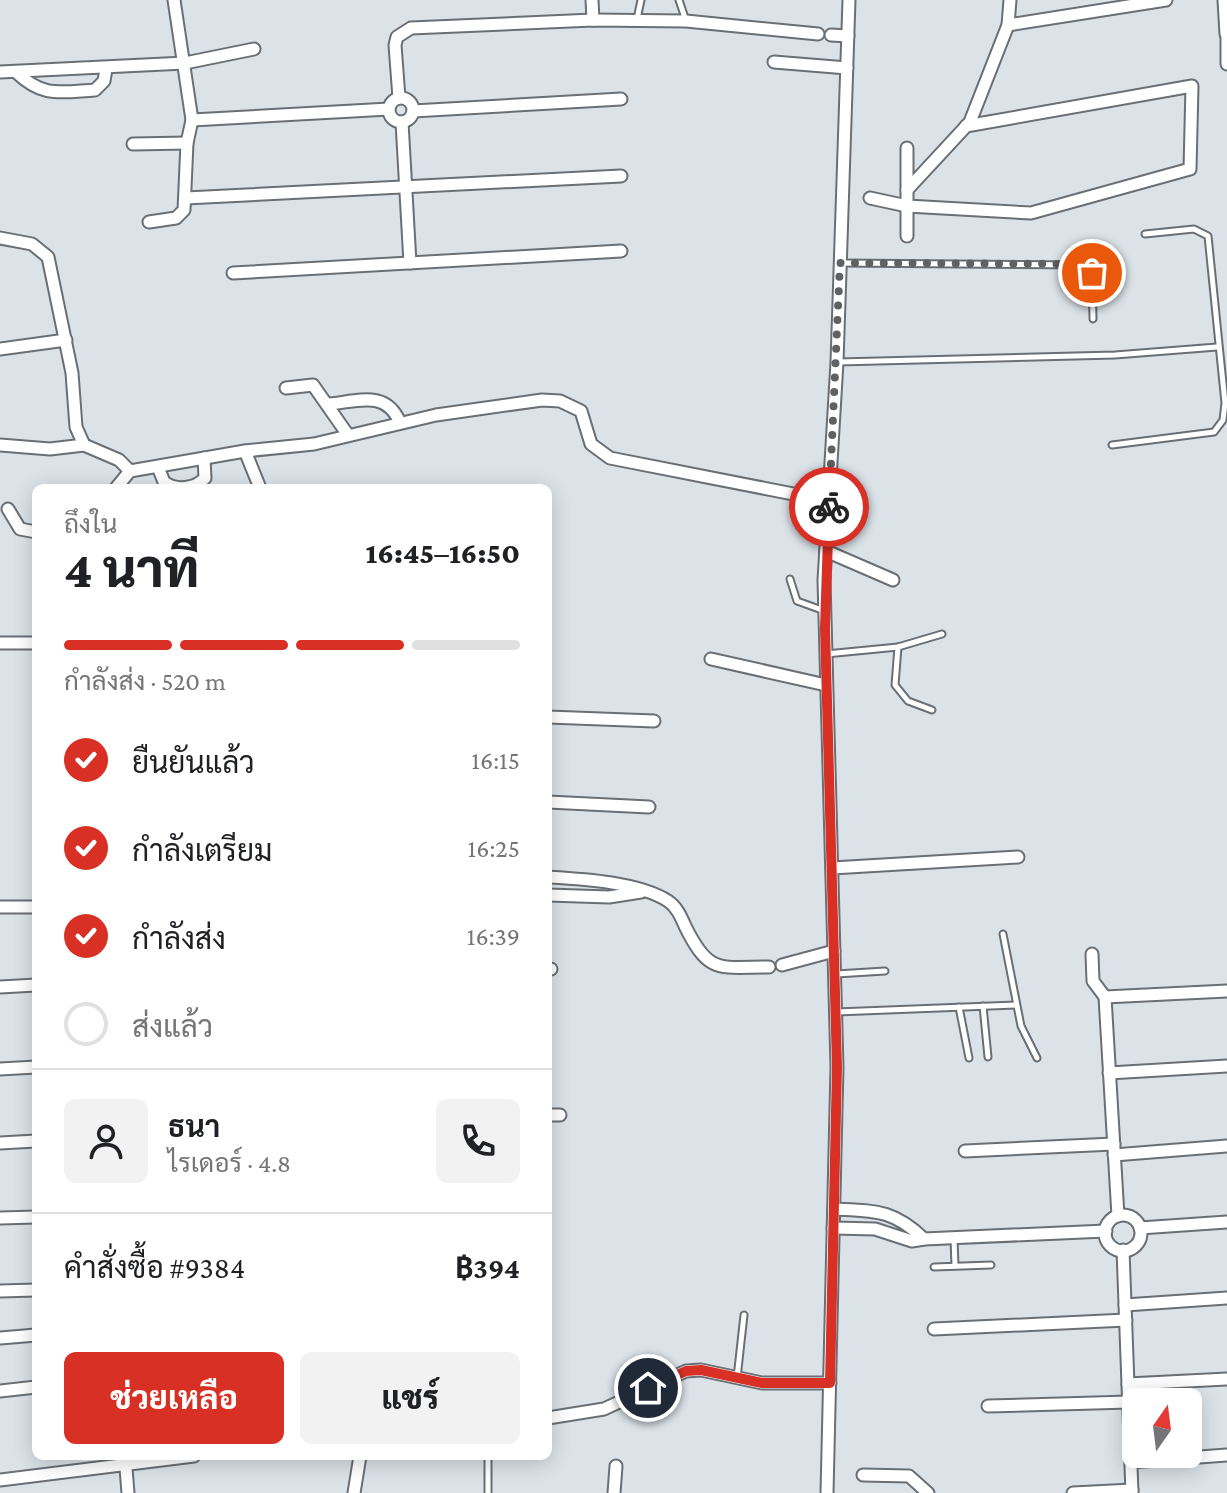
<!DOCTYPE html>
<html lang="th">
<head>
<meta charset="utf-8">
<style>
  :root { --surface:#fff; --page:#f2f2f2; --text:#202124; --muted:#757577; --line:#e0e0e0; --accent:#d93025 }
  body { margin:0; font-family:"Crimson Pro",Sarabun,serif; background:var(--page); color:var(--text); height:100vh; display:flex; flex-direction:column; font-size:30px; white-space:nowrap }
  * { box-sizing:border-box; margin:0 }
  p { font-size:26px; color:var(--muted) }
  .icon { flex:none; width:44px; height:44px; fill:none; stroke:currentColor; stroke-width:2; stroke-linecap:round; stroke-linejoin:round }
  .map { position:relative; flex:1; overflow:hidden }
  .details { position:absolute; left:32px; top:484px; width:520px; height:976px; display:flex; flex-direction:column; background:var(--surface); border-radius:12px; box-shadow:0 4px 20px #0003 }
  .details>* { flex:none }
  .needle { width:52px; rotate:14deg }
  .buttons { position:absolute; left:1122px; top:1388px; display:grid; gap:16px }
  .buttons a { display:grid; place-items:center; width:80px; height:80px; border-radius:12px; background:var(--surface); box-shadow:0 4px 20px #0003; font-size:40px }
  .pin { position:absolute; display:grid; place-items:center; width:68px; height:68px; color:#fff; margin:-34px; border:4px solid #fff; border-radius:50%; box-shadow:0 2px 8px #0007 }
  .courier { position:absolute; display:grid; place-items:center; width:80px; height:80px; margin:-40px; border:6px solid #d93025; border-radius:50%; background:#fff; color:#222; box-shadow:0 2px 10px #0007 }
  .summary em { font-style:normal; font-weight:800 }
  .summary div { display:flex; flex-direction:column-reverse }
  .summary { display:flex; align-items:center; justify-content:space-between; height:136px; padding:0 32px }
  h1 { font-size:52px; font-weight:800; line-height:60px }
  .bar { display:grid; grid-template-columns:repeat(4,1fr); gap:12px 8px; align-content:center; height:96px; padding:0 32px }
  .bar i { height:10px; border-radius:6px; background:var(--line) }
  .bar .active { background:var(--accent) }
  .bar p { grid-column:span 4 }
  .line { display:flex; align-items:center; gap:20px; padding:0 32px; border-top:2px solid var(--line) }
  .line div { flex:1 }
  .round { display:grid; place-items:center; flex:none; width:84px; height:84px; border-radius:12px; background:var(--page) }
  ol { padding:0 32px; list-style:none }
  li { display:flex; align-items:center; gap:24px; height:88px }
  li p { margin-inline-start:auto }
  li .icon { padding:8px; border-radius:50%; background:var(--accent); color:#fff; stroke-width:4 }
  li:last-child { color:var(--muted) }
  li i { width:44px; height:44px; border:4px solid var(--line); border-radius:50% }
  .cta { display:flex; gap:16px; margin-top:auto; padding:16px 32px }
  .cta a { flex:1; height:92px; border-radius:12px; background:var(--accent); color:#fff; font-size:32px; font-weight:800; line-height:92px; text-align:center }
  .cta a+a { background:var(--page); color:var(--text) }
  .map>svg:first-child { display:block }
</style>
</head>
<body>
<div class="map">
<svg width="1227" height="1493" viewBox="0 0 1227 1493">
  <rect width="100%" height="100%" fill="#dbe3e9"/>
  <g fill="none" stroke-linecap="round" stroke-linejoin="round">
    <g stroke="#696f75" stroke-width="9">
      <g id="service">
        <path d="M679,0l7,21"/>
        <path d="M637,19l4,-19"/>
        <path d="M841,263l242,2 9,8 1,46"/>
        <path d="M838,362l277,-7 102,-8"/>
        <path d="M1112,445l102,-13 9,-12 2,-17 -17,-167 -14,-7 -49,5"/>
        <path d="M790,579l7,22 25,9"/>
        <path d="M898,647l-3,38 13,16 24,9"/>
        <path d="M826,654l72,-7 44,-13"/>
        <path d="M1003,934l18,92 16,32"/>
        <path d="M836,974l49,-3"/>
        <path d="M983,1006l5,51"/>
        <path d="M959,1007l10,51"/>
        <path d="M836,1012l180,-7"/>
        <path d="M954,1239l1,27"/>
        <path d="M934,1267l57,-2"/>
        <path d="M737,1378l7,-63"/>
        <path d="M488,1456v37"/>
      </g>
    </g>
    <g stroke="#696f75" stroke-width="15">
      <g id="minor">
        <path d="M592,0l1,20"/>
        <path d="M1224,0l2,34"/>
        <path d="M1008,25l158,-25"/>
        <path d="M831,35l17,1"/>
        <path d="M1227,35v29"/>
        <path d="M774,62l73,6"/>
        <path d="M0,72l185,-9 69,-14"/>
        <path d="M16,72c27,26 44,20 79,18l9,-9 2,-12"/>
        <circle cx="401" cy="110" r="12"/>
        <path d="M399,98l-4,-53 2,-8 14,-9 182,-8 93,1 132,13"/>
        <path d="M413,111l208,-12"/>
        <path d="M192,120l197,-11"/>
        <path d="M402,122l8,141"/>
        <path d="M133,144l54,-1"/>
        <path d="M907,148v88"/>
        <path d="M907,190l63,-68 38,-97 2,-25"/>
        <path d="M186,198l435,-22"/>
        <path d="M870,198l37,8 124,7 159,-44 2,-83 -226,40"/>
        <path d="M149,222l27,-4 8,-8 3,-67 5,-23 -18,-120"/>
        <path d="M0,238l32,6 16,13 24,116 4,54 8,18"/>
        <path d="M233,273l388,-22"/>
        <path d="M0,349l66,-9"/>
        <path d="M286,388l27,-3 35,50"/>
        <path d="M329,404c30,-3 58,-14 71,19"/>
        <path d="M0,445l50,4 34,-4 35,15 11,11"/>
        <path d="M245,451l15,37"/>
        <path d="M158,467l6,15c12,9 31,7 41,-4l-1,-20"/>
        <path d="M116,488l14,-17 115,-20 69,-7 122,-29 106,-15 18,1 21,10 10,33 19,14 219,43"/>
        <path d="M8,509l12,20 16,3"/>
        <path d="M826,551l67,29"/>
        <path d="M0,643h36"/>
        <path d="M711,659l115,26"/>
        <path d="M548,717l106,4"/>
        <path d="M548,802l101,5"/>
        <path d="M832,868l186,-11"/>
        <path d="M548,877c34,2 91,5 120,24 9,6 13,16 17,25 24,49 34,41 84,41"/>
        <path d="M548,895l61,2 32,-5"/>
        <path d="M0,907h36"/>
        <path d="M1092,954l1,27 12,16 13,219"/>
        <path d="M782,965l52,-14"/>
        <path d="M548,969h3"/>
        <path d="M0,987l36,-2"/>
        <path d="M1105,997l122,-6"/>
        <path d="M0,1069l36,-2"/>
        <path d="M1109,1073l118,-7"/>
        <path d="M548,1115h12"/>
        <path d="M0,1143l36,-2"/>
        <path d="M965,1151l149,-7"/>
        <path d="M1114,1155l113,-9"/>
        <circle cx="1123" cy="1233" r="18"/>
        <path d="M0,1218l36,-1"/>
        <path d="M833,1228l42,1 37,12 12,-2c-31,-30 -50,-28 -90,-30"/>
        <path d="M1140,1228l87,-6"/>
        <path d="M924,1239l182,-8"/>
        <path d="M1123,1250l9,243"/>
        <path d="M0,1291l36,-1"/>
        <path d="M1125,1305l102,-7"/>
        <path d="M934,1329l192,-9"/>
        <path d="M0,1338l36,-3"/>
        <path d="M1128,1384l99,-5"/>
        <path d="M0,1391l36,-4"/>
        <path d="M988,1406l141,-4"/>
        <path d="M548,1418l56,-9 82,-38 15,-1 61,13h68"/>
        <path d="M125,1456l3,37"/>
        <path d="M1131,1462l96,-7"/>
        <path d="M863,1475l46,1 19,17"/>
        <path d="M0,1480l194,-24"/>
        <path d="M354,1493l6,-37"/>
        <path d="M614,1493l2,-27"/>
        <path d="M827,1493l10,-426 -13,-487 13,-218 12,-362"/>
        <path d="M1073,1493l59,-3"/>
      </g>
    </g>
    <use href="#service" stroke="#fff" stroke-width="5"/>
    <use href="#minor" stroke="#fff" stroke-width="11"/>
  </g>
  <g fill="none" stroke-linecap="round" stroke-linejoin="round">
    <path stroke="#5e6265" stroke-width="8" stroke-dasharray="0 14.4" d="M829,507l11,-244 233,1 15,2 4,7"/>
    <path stroke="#d93025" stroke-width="10" d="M648,1388l38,-17 15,-1 61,13h68l7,-316 -12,-439 4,-121"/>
  </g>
</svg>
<div class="buttons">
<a><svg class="needle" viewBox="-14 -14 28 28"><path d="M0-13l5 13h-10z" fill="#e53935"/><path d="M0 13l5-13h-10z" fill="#757577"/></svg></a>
</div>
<div class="pin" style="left:1092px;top:273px;background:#ea580c"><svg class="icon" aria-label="bag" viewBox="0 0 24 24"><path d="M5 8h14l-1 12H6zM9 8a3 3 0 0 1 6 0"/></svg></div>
<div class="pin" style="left:648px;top:1388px;background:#1f2937"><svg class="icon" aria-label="home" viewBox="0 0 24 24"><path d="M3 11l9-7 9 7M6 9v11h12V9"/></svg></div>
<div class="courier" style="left:829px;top:507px"><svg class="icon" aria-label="bike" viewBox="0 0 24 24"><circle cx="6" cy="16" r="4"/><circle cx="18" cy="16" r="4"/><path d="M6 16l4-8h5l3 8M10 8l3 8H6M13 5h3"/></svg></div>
<section class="details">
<div class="summary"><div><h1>4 นาที</h1><p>ถึงใน</p></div><em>16:45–16:50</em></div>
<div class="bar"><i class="active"></i><i class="active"></i><i class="active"></i><i></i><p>กำลังส่ง · 520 m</p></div>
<ol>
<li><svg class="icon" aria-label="check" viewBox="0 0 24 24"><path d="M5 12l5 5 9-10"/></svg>ยืนยันแล้ว<p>16:15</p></li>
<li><svg class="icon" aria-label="check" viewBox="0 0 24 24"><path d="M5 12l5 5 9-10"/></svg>กำลังเตรียม<p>16:25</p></li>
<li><svg class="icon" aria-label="check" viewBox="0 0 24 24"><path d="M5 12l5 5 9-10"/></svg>กำลังส่ง<p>16:39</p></li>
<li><i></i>ส่งแล้ว</li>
</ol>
<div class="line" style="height:144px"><a class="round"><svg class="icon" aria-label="person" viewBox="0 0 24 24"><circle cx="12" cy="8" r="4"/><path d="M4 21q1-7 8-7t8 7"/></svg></a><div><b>ธนา</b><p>ไรเดอร์ · 4.8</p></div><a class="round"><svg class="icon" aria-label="phone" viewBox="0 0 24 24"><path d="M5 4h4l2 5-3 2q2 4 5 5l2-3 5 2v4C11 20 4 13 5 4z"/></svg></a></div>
<div class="line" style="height:104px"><div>คำสั่งซื้อ #9384</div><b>฿394</b></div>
<div class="cta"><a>ช่วยเหลือ</a><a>แชร์</a></div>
</section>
</div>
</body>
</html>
